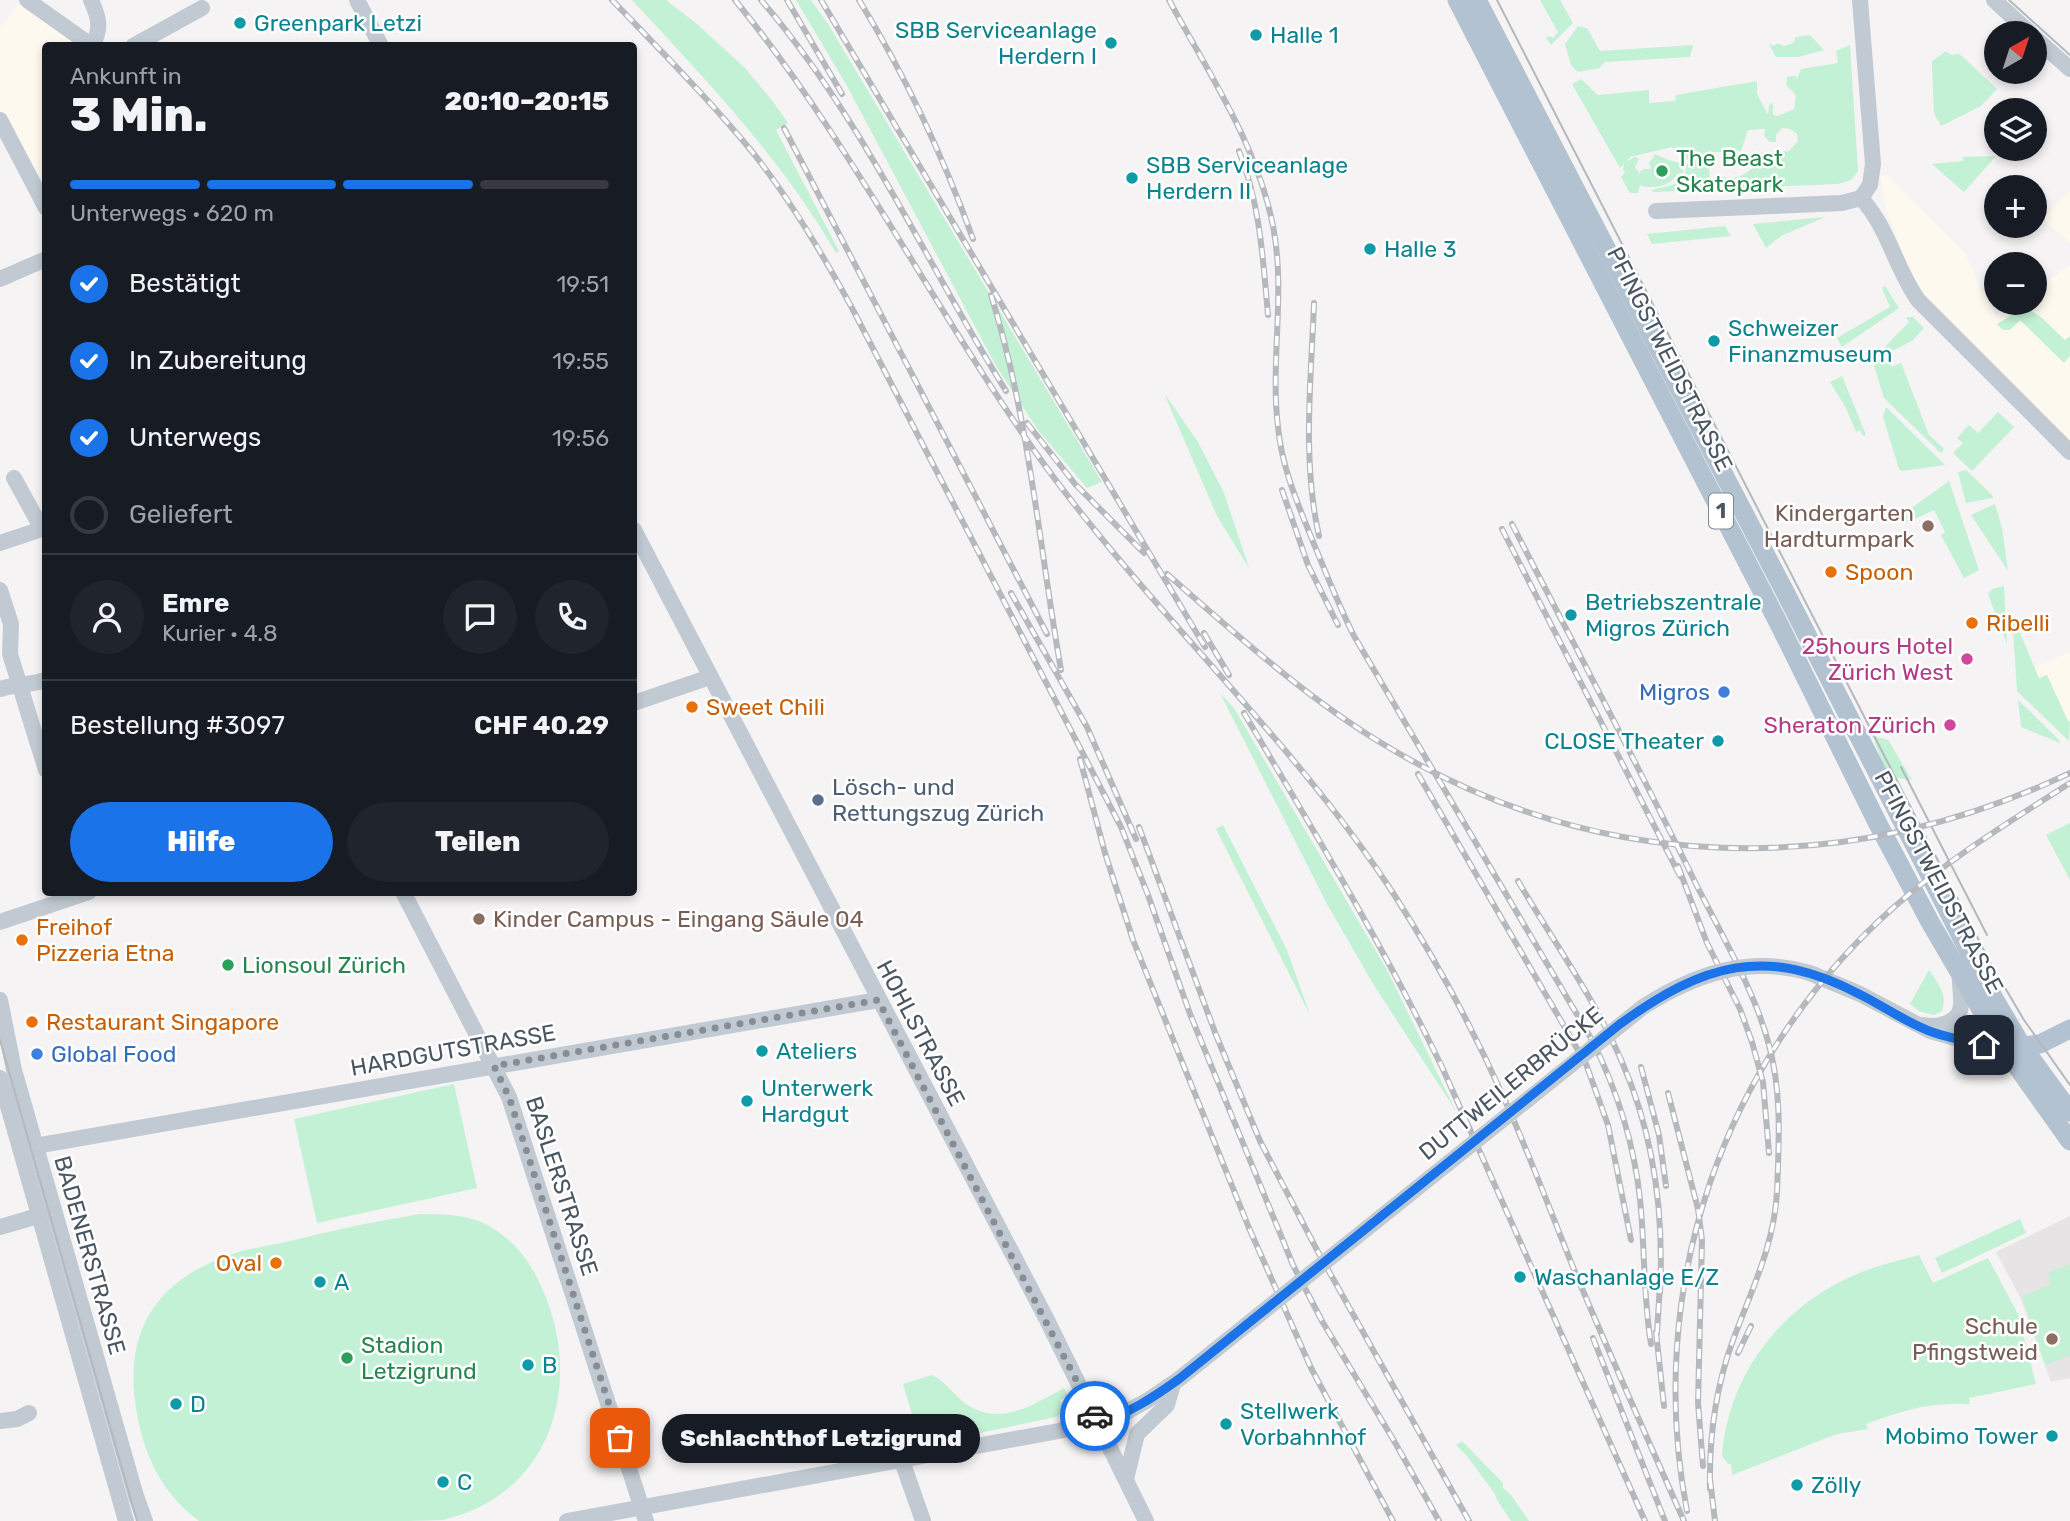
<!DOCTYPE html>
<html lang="de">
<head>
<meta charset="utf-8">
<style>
  :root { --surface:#171b24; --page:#20242c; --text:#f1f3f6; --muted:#9ea1a6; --line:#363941; --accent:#1a73e8 }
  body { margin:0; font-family:Rubik,sans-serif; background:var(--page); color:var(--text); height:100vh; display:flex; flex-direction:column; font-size:26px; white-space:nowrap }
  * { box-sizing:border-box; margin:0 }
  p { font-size:23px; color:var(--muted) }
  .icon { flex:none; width:38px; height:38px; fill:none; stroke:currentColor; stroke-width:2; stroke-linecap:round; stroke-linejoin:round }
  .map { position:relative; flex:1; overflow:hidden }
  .details { position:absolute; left:42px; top:42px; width:595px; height:854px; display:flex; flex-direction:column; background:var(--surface); border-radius:7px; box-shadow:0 4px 10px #0003 }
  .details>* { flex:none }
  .needle { width:46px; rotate:39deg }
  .fabs { position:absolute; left:1984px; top:21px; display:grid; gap:14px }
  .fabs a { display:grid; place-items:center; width:63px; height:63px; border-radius:50%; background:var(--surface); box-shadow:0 4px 10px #0003; font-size:35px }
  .pin { position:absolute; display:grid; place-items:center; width:60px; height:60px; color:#fff; margin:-30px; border-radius:14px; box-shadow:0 4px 10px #0006 }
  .courier { position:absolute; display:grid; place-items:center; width:70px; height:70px; margin:-35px; border:5px solid #1a73e8; border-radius:50%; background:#fff; color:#222; box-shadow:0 2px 9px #0007 }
  .bubble { position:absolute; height:49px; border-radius:24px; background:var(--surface); box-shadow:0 4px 10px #0003; font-size:23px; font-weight:800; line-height:49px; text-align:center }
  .headline em { font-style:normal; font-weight:800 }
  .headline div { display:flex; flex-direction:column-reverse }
  .headline { display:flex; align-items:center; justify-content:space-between; height:119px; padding:0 28px }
  h1 { font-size:46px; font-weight:800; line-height:52px }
  .bar { display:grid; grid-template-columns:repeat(4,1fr); gap:10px 7px; align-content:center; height:84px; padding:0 28px }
  .bar i { height:9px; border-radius:5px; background:var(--line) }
  .bar .current { background:var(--accent) }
  .bar p { grid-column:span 4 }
  .line { display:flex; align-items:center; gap:18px; padding:0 28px; border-top:2px solid var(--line) }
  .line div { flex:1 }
  .round { display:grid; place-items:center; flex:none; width:74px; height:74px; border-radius:37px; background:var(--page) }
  ol { padding:0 28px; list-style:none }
  li { display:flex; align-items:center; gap:21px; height:77px }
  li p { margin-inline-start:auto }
  li .icon { padding:7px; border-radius:50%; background:var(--accent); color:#fff; stroke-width:4 }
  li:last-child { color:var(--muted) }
  li i { width:38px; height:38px; border:4px solid var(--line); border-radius:50% }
  .primary-button { display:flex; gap:14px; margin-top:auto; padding:14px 28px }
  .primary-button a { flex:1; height:80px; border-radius:42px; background:var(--accent); color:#fff; font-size:28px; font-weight:800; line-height:80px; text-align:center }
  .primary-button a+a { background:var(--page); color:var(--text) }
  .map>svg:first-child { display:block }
</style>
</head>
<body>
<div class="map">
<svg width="2070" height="1521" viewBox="0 0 2070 1521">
  <rect width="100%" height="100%" fill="#f5f3f3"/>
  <g fill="#fdf9ef">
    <path d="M21,0l67,45 -42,1 -1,167 -45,-87v-98z"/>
    <path d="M1887,175l79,80 16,38 15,23 18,-13h20v-14l35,-24v176l-137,-135 -17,-24 -9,-18 -22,-58 -5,-30z"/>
    <path d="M2070,190v53l-27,-24z"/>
    <path d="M2070,652v69h-2l-22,-46 -7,4 -5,-12z"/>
  </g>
  <path fill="#e6e4e5" d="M2070,1216v162l-19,4 -30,-83 -25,-47z"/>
  <g fill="#c3f1d5">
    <path d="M632,0h34l31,24 48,44 26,31 17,24 -12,7 63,121 -3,2c-55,-95 -130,-173 -204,-253z"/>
    <path d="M796,0h15l17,24 274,458 -15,6 -49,-58 -42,-64 -149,-280z"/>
    <path d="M1540,0h20l13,23 -22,22 -5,-7 3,-2 4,2 5,-6z"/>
    <path d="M1578,26l9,2 13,23 93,-6 -3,12 -85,5 -6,6 -21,4 -7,-7 -6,-21z"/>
    <path d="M1810,35l14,15 -26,7h-22l-7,-13 5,2 4,-3 6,3 9,-3 3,-6z"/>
    <path d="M1850,45l8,126 -7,9 -13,4 -185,8 -1,-2c15,-4 37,-5 33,-25 6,-5 15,-4 22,-8l6,3 -4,7 1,12 9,1v-4c16,4 23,1 35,-9l2,-14 33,-2 9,-10 -1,-7 -7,-5 -8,-1 -6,7v7h-6l-6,-6 1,-7 -17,1 -7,21 -26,1 -30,8 -13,-13 -42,10 -4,5 9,-5 4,2 -4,8 4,6 4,-4h8l-2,-6 6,-9c7,3 16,7 24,9l1,5 4,3 -1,2 -6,1c-6,12 -25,16 -37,11l-2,8h-8l-9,-16 4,-5 -2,-2 1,-6 -4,4 -48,-84 9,-5 17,16 51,-5v13l26,-2 1,-6 81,-14v13l11,21 1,-10 4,-2v12l5,1 16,-7 2,-14 -10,-10 1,-8 9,-1 1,3 4,-10 37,-6 -2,-12z"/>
    <path d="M1946,51l5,4 7,-1 4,2 35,33 -16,17 -40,20 -7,-13 -2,-47v-5z"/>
    <path d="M1996,156l-32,36 -32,-28 31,-3v-4z"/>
    <path d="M1825,217l-44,19 -15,12 -13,-24z"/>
    <path d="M1725,226l6,10 -79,8 -5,-10z"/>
    <path d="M1885,286l14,22 -57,39 -5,-9 53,-31 -8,-19z"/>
    <path d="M2031,311l10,6 24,23 5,-4v20l-6,7 -44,-43 -10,10h-7l-6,-6 18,-11z"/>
    <path d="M1906,317h7l11,11 -12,13 -26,13 6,13 9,-4 28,72 15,14 -3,4 -57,-55 -13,-42 8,-9 4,2 26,-27z"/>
    <path d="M1842,376l24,59 -3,1 -3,-6 -4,2 -10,-24 -16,-26z"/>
    <path d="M1164,393l34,49 26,51 25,75 -32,-52z"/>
    <path d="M1886,407l59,58 -43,6 -3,-2 -16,-52z"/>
    <path d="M1998,412l16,15 -42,44 -19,-18 10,-10 -6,-5 12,-13 9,8z"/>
    <path d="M1966,470l27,26v2l-27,5 -8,-31z"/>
    <path d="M1949,481l30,89 -15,8 -23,-43 4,-3 -11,-22 -28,13 -4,-8z"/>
    <path d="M1995,504l7,24 6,43 -37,-56z"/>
    <path d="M2004,586l3,58 -19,-50 4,-5z"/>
    <path d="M2012,614l27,64 8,-3 21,46h2l-1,20 -52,-50z"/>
    <path d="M1220,693l14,15 153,262 69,141 -81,-124 -48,-83z"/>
    <path d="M2018,700l41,40 1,3 -39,-16z"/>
    <path d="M1872,735l16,5 24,40 -24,-3z"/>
    <path d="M2070,823v57l-24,-45z"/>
    <path d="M1223,825l64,125 23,65 -94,-186z"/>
    <path d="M1929,970c9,13 19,25 13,41l-8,4 -15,-4 -9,-7z"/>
    <path d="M454,1084l23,104 -160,35 -23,-104z"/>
    <path d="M420,1214c22,0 43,0 63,9 30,14 49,40 61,70 31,72 19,163 -52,207 -14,9 -33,16 -49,20 -19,1 -49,1 -69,1 -58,0 -117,0 -175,0 -38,-28 -56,-68 -63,-113 -12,-76 19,-126 91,-152 20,-8 42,-10 63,-15 43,-11 86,-20 130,-27z"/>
    <path d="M2020,1219l6,14 -84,40 -7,-15z"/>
    <path d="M1919,1255l14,28 55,-25 30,56 18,70 -67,14 1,6h-4c-36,-2 -66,7 -100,20l2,5 -31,5 -105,41 -1,-11h-3l-6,-8c6,-84 63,-154 140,-184 18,-7 38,-12 57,-17z"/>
    <path d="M2070,1264v92l-25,9 -23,-68 29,-13 -3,-11z"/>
    <path d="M932,1375c13,6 22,20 34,29 34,23 67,1 98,-16l4,8 -8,4 4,11 -8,6 -130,27 -7,-6 -16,-54z"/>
    <path d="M1462,1441l41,42v5l8,7 18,26h-18l-14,-21 -2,-6 -28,-38 -11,-11z"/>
  </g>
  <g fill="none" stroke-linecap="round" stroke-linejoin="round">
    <g stroke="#c1cad2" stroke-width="16">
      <path d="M27,0l65,46"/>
      <path d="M91,0c8,18 11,28 1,46"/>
      <path d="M357,0l24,46"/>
      <path d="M1860,0l13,164 -3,21 -9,13"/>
      <path d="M1994,0l36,33"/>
      <path d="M2035,38l35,31"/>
      <path d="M133,46l69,-38"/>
      <path d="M0,120l46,88"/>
      <path d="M1861,198c28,31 33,67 57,102l152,152"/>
      <path d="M1656,211l186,-8 19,-5"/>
      <path d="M0,279l46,-20"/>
      <path d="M634,530l412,788 100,203"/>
      <path d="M0,543l42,-14 -28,-51"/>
      <path d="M0,590l11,34 -1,30 36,116"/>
      <path d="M0,689c16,-5 30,-4 46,-9"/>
      <path d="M634,703l76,-26"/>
      <path d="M403,892l106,205 137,424"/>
      <path d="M0,922l89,-30"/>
      <path d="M1810,973l50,21 70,37 40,11 33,5"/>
      <path d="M0,1000l14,70 122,426 9,25"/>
      <path d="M1924,1025c14,3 36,-2 37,-20 1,-10 -2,-20 -1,-30"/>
      <path d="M0,1078l126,443"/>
      <path d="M35,1146l843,-146"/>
      <path d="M0,1227l31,-9 8,-5"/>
      <path d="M0,1421l17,-2 12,-6"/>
      <path d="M902,1461l21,60"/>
      <path d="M1126,1479l11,-45 30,-29 6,-21"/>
      <path d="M567,1521l508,-93 41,-10 32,-18 31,-21"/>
    </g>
    <g stroke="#b3c2d1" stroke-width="19">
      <path d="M1457,0l323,626 98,198 52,98 73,125 67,94"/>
      <path d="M1477,0l308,592 201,393 36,61 48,66"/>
      <path d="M2014,1047l26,-3 30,-15"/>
    </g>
    <g stroke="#b5b8bd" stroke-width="2">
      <path d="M1497,0l494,964 33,56 46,65"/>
      <path d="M2009,0l61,55"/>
      <path d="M1901,767l86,168"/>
      <path d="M0,1040l137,481"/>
    </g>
    <g stroke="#b5b8bd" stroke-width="6">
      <g id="rail">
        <path d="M612,0c48,50 98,100 142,154 38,48 69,101 98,154l269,519 27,68 42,119 103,251 29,56 71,118 46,82"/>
        <path d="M735,0c115,141 196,304 301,453 110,155 255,283 359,443 41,64 77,131 108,200 26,57 48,117 72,176 35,83 72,166 109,249"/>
        <path d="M761,0c101,117 164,261 245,391"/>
        <path d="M787,0l55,94"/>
        <path d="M821,0l384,647"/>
        <path d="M859,0c46,75 84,156 114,239"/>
        <path d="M1169,0c39,72 88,144 104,226 13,66 -3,135 5,201 4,43 22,82 38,122 12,29 24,59 38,87l238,404c25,50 42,103 48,159 5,48 3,97 11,145"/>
        <path d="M784,128l263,506"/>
        <path d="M1239,151c21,52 24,108 29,164"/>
        <path d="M991,295c38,122 48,250 70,375"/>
        <path d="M1314,303c-3,78 -12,157 5,233"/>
        <path d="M1027,423l48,61 69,69"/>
        <path d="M1282,490l26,75 30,60"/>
        <path d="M1512,524c61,119 124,237 183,358 25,50 60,109 74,163 13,48 10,98 8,147 -3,55 -27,101 -45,151 -17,47 -23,97 -22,146"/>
        <path d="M1502,529l178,347"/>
        <path d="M1167,574c69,60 138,123 216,170 215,131 461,136 687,29"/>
        <path d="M1011,593l76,134 49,112"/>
        <path d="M1204,633l25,42"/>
        <path d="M1244,713c69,117 139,232 198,354l203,454"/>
        <path d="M1080,759l25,94 28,87 116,288 62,140 82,153"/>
        <path d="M1418,774l168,290 22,61 23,115"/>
        <path d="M1139,827l77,208 44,106 57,109 152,271"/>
        <path d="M1678,866l29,77 33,66 12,33 11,40 6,71"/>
        <path d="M1518,881c35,60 77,118 104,181 32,73 42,152 38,230"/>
        <path d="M1641,1067l18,68 7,51"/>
        <path d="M1668,1093l30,116 4,31 -4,163 5,63"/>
        <path d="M1656,1332l8,74"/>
        <path d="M1657,1333l3,-49"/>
        <path d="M1593,1338l72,183"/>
        <path d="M1738,1353l13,-27"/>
        <path d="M1710,1479l5,42"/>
        <path d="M1687,1511c-43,-223 36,-452 206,-603 54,-48 116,-86 177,-125"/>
      </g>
    </g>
    <use href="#rail" stroke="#fff" stroke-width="3.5" stroke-dasharray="10" stroke-linecap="butt"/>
    <path stroke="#c1cad2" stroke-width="16" d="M1179,1379l464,-372c52,-33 106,-52 167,-34"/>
  </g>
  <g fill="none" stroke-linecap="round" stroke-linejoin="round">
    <path stroke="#868d94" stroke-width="7" stroke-dasharray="0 12.6" d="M620,1438l-111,-341 -15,-31 384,-66 217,416"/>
    <path stroke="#1a73e8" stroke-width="9" d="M1095,1416l3,7c30,-9 56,-26 81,-44l441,-355c83,-60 146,-80 241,-29 24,12 46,28 71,37 17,6 35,9 52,13"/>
  </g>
  <g fill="#0f9aa8" stroke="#fff" stroke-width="2.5">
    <circle cx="240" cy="23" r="7"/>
    <circle cx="1256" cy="35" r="7"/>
    <circle cx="1111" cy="43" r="7"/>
    <circle cx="1132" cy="178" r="7"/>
    <circle cx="1370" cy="249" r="7"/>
    <circle cx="1714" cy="341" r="7"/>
    <circle cx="1571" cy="615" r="7"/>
    <circle cx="1718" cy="741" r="7"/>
    <circle cx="762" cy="1051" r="7"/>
    <circle cx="747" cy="1101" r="7"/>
    <circle cx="1520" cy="1277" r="7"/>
    <circle cx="320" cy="1282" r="7"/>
    <circle cx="528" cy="1365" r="7"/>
    <circle cx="176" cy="1404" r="7"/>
    <circle cx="1226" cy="1424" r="7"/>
    <circle cx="2052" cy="1436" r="7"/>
    <circle cx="443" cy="1482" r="7"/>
    <circle cx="1797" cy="1485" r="7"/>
  </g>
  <g fill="#2e9e5b" stroke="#fff" stroke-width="2.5">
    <circle cx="1662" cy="171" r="7"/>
    <circle cx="228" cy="965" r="7"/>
    <circle cx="347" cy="1358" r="7"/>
  </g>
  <g fill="#8d6e63" stroke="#fff" stroke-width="2.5">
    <circle cx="1928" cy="526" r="7"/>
    <circle cx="479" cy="919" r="7"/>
    <circle cx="2052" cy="1339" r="7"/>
  </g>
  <g fill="#e8710a" stroke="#fff" stroke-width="2.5">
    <circle cx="1831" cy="572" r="7"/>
    <circle cx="1972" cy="623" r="7"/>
    <circle cx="692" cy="707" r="7"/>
    <circle cx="22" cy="940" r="7"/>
    <circle cx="32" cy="1022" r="7"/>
    <circle cx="276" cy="1263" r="7"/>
  </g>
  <g fill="#d1479c" stroke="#fff" stroke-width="2.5">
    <circle cx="1967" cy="659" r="7"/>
    <circle cx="1950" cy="725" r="7"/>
  </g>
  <g fill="#3f7fe0" stroke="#fff" stroke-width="2.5">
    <circle cx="1724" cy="692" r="7"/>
    <circle cx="37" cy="1054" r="7"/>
  </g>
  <circle fill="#5c6f8a" stroke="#fff" stroke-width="2.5" cx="818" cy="800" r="7"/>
  <g text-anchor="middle" stroke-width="5" stroke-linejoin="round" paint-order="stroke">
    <rect fill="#fff" stroke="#808990" stroke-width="2" x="1709" y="493.5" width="24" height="35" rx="5"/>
    <g font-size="21" font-weight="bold" fill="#4a5661">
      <text x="1721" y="518">1</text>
    </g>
    <g font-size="23" fill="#0d838f" stroke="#fff" text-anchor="start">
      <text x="254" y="31">Greenpark Letzi</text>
      <text x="1097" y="38" text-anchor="end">SBB Serviceanlage<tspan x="1097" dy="26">Herdern I</tspan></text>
      <text x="1270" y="43">Halle 1</text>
      <text x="1146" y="173">SBB Serviceanlage<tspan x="1146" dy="26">Herdern II</tspan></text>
      <text x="1384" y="257">Halle 3</text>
      <text x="1728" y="336">Schweizer<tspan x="1728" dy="26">Finanzmuseum</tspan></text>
      <text x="1585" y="610">Betriebszentrale<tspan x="1585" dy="26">Migros Zürich</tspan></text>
      <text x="1704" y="749" text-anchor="end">CLOSE Theater</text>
      <text x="776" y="1059">Ateliers</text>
      <text x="761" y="1096">Unterwerk<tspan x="761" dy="26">Hardgut</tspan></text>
      <text x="1534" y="1285">Waschanlage E/Z</text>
      <text x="334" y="1290">A</text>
      <text x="542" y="1373">B</text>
      <text x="190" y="1412">D</text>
      <text x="1240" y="1419">Stellwerk<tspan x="1240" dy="26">Vorbahnhof</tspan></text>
      <text x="2038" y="1444" text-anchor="end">Mobimo Tower</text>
      <text x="457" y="1490">C</text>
      <text x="1811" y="1493">Zölly</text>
    </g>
    <g font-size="23" fill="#27864d" stroke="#fff" text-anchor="start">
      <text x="1676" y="166">The Beast<tspan x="1676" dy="26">Skatepark</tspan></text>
      <text x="242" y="973">Lionsoul Zürich</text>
      <text x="361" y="1353">Stadion<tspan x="361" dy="26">Letzigrund</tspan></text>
    </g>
    <g font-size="23" fill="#4a5661" stroke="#fff">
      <text transform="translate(1670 359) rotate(63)" y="8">PFINGSTWEIDSTRASSE</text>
      <text transform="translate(1939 882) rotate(62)" y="8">PFINGSTWEIDSTRASSE</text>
      <text transform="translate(921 1033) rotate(62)" y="8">HOHLSTRASSE</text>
      <text transform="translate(453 1050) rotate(-10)" y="8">HARDGUTSTRASSE</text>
      <text transform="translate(1511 1083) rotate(-39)" y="8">DUTTWEILERBRÜCKE</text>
      <text transform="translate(562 1186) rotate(72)" y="8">BASLERSTRASSE</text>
      <text transform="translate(90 1255) rotate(74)" y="8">BADENERSTRASSE</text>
    </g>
    <g font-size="23" fill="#785e54" stroke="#fff" text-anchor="end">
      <text x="1914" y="521">Kindergarten<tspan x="1914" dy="26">Hardturmpark</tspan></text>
      <text x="493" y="927" text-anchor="start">Kinder Campus - Eingang Säule 04</text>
      <text x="2038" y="1334">Schule<tspan x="2038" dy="26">Pfingstweid</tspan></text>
    </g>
    <g font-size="23" fill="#c56008" stroke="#fff" text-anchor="start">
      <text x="1845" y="580">Spoon</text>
      <text x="1986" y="631">Ribelli</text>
      <text x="706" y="715">Sweet Chili</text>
      <text x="36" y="935">Freihof<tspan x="36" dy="26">Pizzeria Etna</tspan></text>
      <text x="46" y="1030">Restaurant Singapore</text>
      <text x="262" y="1271" text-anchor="end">Oval</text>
    </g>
    <g font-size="23" fill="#b23c85" stroke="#fff" text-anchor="end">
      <text x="1953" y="654">25hours Hotel<tspan x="1953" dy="26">Zürich West</tspan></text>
      <text x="1936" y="733">Sheraton Zürich</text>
    </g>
    <g font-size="23" fill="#366cbe" stroke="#fff" text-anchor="end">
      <text x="1710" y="700">Migros</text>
      <text x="51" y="1062" text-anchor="start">Global Food</text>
    </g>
    <g font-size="23" fill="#4e5e75" stroke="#fff" text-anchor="start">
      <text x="832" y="795">Lösch- und<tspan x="832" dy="26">Rettungszug Zürich</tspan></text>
    </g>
  </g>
</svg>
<div class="fabs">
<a><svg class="needle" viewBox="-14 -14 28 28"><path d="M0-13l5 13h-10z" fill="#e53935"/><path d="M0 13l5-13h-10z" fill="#9ea1a6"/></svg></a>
<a><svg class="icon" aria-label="layers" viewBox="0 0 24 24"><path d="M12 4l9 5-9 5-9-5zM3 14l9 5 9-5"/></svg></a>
<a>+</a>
<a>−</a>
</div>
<div class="pin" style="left:620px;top:1438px;background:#ea580c"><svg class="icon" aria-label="bag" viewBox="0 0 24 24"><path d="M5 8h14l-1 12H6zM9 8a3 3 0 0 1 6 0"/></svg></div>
<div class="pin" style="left:1984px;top:1045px;background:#1f2937"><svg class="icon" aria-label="home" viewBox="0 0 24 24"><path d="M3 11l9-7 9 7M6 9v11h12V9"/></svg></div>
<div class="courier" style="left:1095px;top:1416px"><svg class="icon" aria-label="car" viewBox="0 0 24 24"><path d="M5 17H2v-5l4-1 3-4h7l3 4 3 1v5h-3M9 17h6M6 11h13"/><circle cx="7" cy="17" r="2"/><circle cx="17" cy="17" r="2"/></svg></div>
<div class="bubble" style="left:662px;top:1414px;width:318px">Schlachthof Letzigrund</div>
<section class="details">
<div class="headline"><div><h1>3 Min.</h1><p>Ankunft in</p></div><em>20:10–20:15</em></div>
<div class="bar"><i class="current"></i><i class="current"></i><i class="current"></i><i></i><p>Unterwegs · 620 m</p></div>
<ol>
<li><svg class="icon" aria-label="check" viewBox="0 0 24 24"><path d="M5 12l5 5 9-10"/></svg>Bestätigt<p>19:51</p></li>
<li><svg class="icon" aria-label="check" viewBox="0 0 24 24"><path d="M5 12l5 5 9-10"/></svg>In Zubereitung<p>19:55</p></li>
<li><svg class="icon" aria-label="check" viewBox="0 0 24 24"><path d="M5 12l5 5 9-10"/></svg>Unterwegs<p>19:56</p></li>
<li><i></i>Geliefert</li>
</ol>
<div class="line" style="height:126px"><a class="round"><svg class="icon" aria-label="person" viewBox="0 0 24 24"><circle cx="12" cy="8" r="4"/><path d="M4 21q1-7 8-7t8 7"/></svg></a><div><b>Emre</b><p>Kurier · 4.8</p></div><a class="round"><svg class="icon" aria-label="chat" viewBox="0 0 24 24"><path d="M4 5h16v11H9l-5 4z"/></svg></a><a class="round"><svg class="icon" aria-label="phone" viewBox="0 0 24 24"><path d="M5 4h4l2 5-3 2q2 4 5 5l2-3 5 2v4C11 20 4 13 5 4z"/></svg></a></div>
<div class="line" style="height:91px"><div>Bestellung #3097</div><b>CHF 40.29</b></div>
<div class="primary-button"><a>Hilfe</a><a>Teilen</a></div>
</section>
</div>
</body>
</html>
